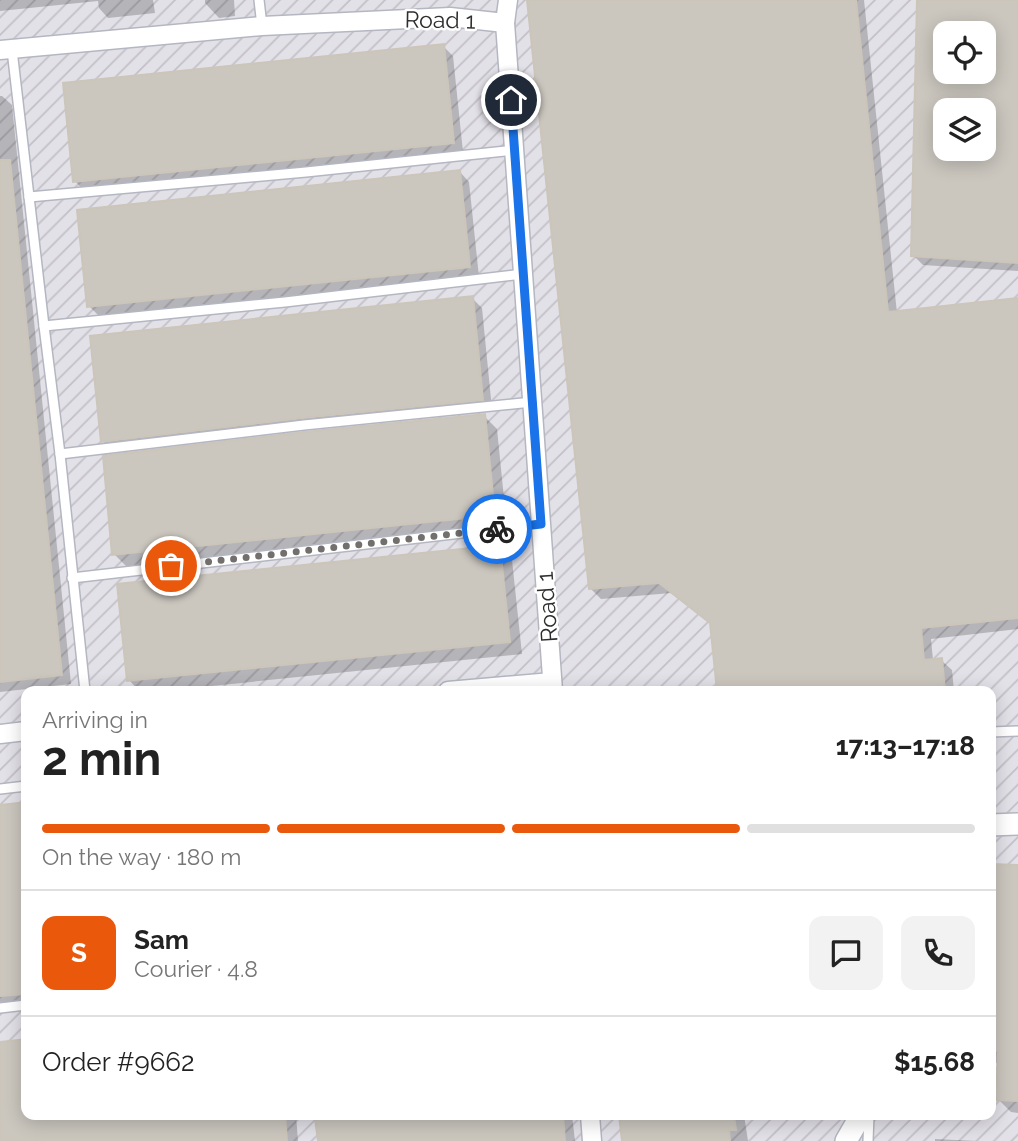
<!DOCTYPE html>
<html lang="en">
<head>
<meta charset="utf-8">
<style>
  :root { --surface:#fff; --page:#f2f2f2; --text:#222; --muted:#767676; --line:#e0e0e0; --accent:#ea580c }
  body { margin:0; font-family:Raleway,sans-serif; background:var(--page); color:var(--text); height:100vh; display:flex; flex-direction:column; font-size:26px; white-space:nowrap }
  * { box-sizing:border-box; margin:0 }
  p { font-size:23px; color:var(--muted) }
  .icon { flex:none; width:38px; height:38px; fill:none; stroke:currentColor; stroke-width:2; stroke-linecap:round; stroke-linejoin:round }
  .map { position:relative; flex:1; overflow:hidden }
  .sheet { position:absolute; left:21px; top:686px; width:975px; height:434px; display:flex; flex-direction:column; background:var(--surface); border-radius:14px; box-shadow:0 4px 18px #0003 }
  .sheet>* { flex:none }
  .controls { position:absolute; left:933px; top:21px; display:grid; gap:14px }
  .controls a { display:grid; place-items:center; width:63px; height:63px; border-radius:14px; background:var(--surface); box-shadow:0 4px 18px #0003; font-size:35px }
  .pin { position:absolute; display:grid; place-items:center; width:60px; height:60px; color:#fff; margin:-30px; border:4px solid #fff; border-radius:50%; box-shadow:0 2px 7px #0007 }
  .courier { position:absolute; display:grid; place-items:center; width:70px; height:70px; margin:-35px; border:5px solid #1a73e8; border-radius:50%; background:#fff; color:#222; box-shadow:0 2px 9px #0007 }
  .head em { font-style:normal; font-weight:700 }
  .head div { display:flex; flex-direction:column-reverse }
  .head { display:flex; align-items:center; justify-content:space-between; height:119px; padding:0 21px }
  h1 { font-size:46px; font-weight:700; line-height:52px }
  .bar { display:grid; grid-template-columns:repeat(4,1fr); gap:10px 7px; align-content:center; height:84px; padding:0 21px }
  .bar i { height:9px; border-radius:5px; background:var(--line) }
  .bar .on { background:var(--accent) }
  .bar p { grid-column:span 4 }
  .line { display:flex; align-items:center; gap:18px; padding:0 21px; border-top:2px solid var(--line) }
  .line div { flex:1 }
  .round { display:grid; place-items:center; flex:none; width:74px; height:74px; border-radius:14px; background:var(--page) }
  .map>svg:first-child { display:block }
</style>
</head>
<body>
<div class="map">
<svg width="1018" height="1141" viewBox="0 0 1018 1141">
  <defs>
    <pattern id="industrial-furrows" width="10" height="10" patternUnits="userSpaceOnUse" patternTransform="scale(1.75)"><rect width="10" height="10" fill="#e3e1e8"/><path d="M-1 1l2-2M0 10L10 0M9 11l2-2" fill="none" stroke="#c3c1c7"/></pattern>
  </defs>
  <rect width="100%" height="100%" fill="#efe9e1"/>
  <path fill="url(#industrial-furrows)" fill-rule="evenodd" d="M0,0h1018v1141h-1018zM945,33h39v39h-39zM945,110h39v39h-39zM26,691h964v424h-964z"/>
  <g fill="#0003" fill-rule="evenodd">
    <path d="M0,0h153l2,13 -47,5 -9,-10 -1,-7 -98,10z"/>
    <path d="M205,0h29l1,16 -16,2 -14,-15z"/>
    <path d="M529,0h335l33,313 121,-13v329l-87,10 2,21h8l11,10 2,21h-236l-6,-66 -41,-32 -70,6 -11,-11z"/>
    <path d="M919,0h99v271l-95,-6 -10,-10zM945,33h39v39h-39zM945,110h39v39h-39z"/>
    <path d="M443,46l10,10 10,96 -379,39 -9,-10z"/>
    <path d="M0,96h2l10,9 59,579 -71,8z"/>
    <path d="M460,172l9,10 10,95 -380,39 -10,-10z"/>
    <path d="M472,298l10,10 10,101 -178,18 -202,24 -9,-10z"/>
    <path d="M484,416l13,13 10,99 -380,39 -13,-13z"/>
    <path d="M499,547l13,13 10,94 -359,37h-24l-10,-11z"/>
    <path d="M26,804v203l-26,3v-204z"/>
    <path d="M990,865l28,2v246l-7,-1 -13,-13 1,-36h-9z"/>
    <path d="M26,1041v74h270l2,26h-298v-97z"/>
    <path d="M317,1115h255l3,26h-255z"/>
    <path d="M621,1115h123l4,26h-124z"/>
    <path d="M935,1139l43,2h-43z"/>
  </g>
  <g fill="#cbc7bf" stroke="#cbc5ba" stroke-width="2" fill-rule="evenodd">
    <path d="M527,0h329l32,312 130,-14v320l-97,10 3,32 18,-2 3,33h-228l-7,-68 -51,-40 -70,6z"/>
    <path d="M917,0h101v263l-107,-7zM945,33h39v39h-39zM945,110h39v39h-39z"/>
    <path d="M444,44l10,99 -381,39 -10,-99z"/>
    <path d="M0,160h10l52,515 -62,7z"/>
    <path d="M460,170l10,97 -383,40 -10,-97z"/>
    <path d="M473,296l10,104 -180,18 -202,24 -11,-106z"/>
    <path d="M485,414l10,101 -383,40 -9,-99 202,-24z"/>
    <path d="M500,545l10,97 -383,39 -10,-97z"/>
    <path d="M26,802v192l-26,2v-191z"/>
    <path d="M990,864l28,1v236l-22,-1 2,-49h-8z"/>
    <path d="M26,1039v76h259l2,26h-287v-99z"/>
    <path d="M334,1115h229l2,26h-247l-3,-22 20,-2z"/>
    <path d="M619,1115h115l2,15h-7l1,11h-108z"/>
  </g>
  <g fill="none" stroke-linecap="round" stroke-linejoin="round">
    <g stroke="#b4b7c1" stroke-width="12">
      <g id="service">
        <path d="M259,0l3,26"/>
        <path d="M12,50l32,276 16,128 25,237"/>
        <path d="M29,197l277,-25 208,-22"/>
        <path d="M44,326l241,-24 238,-28"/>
        <path d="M60,454l244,-29 228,-23"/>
        <path d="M72,578l469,-54"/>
        <path d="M990,732l28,-1"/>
        <path d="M0,789l26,-3"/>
        <path d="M0,1008l26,-3"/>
        <path d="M868,1141l1,-26"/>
      </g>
    </g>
    <g stroke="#b4b7c1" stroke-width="21">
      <g id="minor">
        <path d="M508,0l-3,23 48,668"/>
        <path d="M0,50l262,-24 188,-9 55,6"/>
        <path d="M448,691l104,-9"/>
        <path d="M0,734l26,-3"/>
        <path d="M590,1115l2,26"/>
      </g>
    </g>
    <g stroke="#b4b7c1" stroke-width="24">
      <g id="tertiary">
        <path d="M990,825l28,-1"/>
        <path d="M846,1141l15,-26"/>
      </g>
    </g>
    <use href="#service" stroke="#fff" stroke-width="9"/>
    <use href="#minor" stroke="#fff" stroke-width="18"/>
    <use href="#tertiary" stroke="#fff" stroke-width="21"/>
  </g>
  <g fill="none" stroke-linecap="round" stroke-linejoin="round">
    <path stroke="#726f6d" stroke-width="7" stroke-dasharray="0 12.6" d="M171,566l326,-37"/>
    <path stroke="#1a73e8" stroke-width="9" d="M497,529l44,-5 -30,-424"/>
  </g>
  <g text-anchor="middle" stroke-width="5" stroke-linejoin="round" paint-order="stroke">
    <g font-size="23" fill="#2e2e2e" stroke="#fff">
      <text transform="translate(440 20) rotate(1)" y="8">Road 1</text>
      <text transform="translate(547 607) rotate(-94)" y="8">Road 1</text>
    </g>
  </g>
</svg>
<div class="controls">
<a><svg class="icon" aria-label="locate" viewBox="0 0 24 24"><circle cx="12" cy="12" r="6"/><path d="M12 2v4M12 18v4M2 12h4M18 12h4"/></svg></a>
<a><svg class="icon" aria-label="layers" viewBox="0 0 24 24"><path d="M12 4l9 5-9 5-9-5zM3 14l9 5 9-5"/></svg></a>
</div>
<div class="pin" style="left:171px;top:566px;background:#ea580c"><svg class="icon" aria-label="bag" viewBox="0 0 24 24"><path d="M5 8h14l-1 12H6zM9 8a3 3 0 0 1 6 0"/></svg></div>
<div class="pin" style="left:511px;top:100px;background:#1f2937"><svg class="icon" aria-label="home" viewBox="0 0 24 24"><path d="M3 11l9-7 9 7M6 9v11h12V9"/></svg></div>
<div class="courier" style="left:497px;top:529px"><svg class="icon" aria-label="bike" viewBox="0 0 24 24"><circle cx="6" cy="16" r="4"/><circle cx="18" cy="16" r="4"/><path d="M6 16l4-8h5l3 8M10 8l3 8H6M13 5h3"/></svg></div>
<section class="sheet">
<div class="head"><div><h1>2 min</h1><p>Arriving in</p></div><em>17:13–17:18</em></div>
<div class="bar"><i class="on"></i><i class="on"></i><i class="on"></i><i></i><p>On the way · 180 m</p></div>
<div class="line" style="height:126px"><b class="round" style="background:var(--accent);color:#fff">S</b><div><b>Sam</b><p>Courier · 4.8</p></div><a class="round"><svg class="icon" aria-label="chat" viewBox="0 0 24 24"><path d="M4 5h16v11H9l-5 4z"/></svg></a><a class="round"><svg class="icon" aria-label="phone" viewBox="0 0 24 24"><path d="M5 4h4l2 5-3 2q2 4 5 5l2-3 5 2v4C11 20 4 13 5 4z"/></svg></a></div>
<div class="line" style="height:91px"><div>Order #9662</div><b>$15.68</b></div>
</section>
</div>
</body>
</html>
